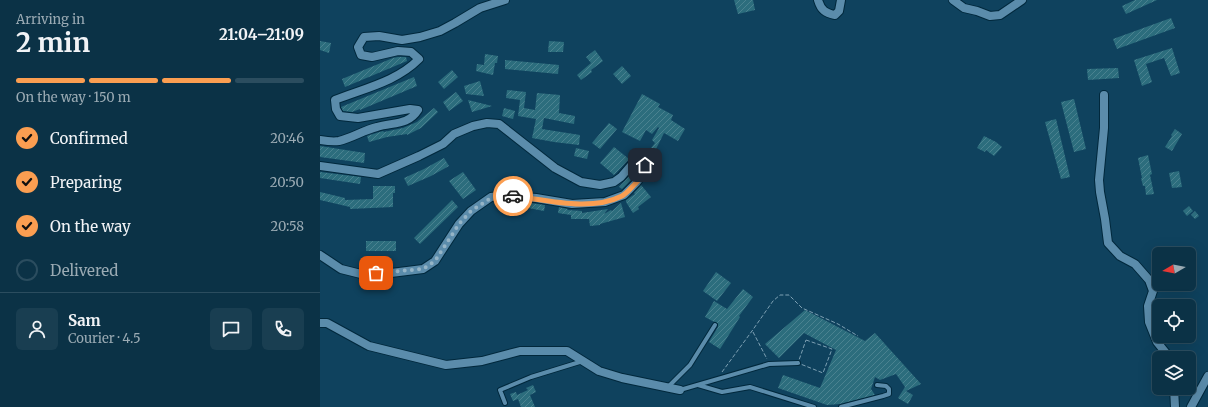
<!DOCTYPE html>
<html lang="en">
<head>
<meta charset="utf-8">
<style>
  :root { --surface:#0b3246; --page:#193e51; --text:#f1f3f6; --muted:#9aaab3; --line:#2b4d5f; --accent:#fb9e51 }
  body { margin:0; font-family:Merriweather,serif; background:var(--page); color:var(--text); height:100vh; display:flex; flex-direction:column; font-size:15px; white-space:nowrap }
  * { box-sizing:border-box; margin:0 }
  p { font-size:13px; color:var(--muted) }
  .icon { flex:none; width:22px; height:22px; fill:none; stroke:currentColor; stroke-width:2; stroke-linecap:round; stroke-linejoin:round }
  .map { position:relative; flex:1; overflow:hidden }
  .drawer { display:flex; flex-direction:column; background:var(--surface); width:320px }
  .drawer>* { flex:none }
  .needle { width:26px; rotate:260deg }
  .controls { position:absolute; left:832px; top:247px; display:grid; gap:8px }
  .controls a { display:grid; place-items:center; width:44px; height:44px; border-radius:6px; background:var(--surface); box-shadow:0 4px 16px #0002,0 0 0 1px var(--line); font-size:20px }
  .pin { position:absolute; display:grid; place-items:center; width:34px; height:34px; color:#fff; margin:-17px; border-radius:8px; box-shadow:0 2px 6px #0006 }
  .courier { position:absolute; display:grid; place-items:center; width:40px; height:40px; margin:-20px; border:3px solid #fb9e51; border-radius:50%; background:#fff; color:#222; box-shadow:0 1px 5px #0007 }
  .headline em { font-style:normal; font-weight:700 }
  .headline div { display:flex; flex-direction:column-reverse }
  .headline { display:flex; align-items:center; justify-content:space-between; height:68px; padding:0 16px }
  h1 { font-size:26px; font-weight:700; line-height:30px }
  .bar { display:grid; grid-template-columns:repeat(4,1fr); gap:6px 4px; align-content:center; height:48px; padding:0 16px }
  .bar i { height:5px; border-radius:3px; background:var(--line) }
  .bar .current { background:var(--accent) }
  .bar p { grid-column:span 4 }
  .line { display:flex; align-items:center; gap:10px; padding:0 16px; border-top:1px solid var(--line) }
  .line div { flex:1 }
  .round { display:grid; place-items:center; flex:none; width:42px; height:42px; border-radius:6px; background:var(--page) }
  ol { padding:0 16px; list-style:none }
  li { display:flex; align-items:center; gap:12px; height:44px }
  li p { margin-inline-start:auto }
  li .icon { padding:4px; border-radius:50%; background:var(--accent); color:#111; stroke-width:4 }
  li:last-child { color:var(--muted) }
  li i { width:22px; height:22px; border:2px solid var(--line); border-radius:50% }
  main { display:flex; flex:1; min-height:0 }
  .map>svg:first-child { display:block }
</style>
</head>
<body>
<main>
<section class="drawer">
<div class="headline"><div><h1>2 min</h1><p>Arriving in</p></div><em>21:04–21:09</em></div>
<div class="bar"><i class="current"></i><i class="current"></i><i class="current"></i><i></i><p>On the way · 150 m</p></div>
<ol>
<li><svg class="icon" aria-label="check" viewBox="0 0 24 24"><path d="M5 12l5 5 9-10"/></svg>Confirmed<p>20:46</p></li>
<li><svg class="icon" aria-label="check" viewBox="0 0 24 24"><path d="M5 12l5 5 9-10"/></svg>Preparing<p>20:50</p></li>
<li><svg class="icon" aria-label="check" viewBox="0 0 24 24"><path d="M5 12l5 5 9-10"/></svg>On the way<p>20:58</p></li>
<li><i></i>Delivered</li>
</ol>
<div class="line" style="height:72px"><a class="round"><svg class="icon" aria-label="person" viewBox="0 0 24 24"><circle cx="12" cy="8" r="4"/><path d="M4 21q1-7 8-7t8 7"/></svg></a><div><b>Sam</b><p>Courier · 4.5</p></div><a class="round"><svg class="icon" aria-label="chat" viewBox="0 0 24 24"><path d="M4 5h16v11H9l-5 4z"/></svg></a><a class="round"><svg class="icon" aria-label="phone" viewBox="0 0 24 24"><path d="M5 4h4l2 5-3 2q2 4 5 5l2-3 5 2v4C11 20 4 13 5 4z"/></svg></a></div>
</section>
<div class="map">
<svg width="888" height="407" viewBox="0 0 888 407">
  <defs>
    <pattern id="building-hatch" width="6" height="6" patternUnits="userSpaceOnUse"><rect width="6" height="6" fill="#2c6d7d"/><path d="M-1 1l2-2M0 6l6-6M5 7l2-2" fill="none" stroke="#4a8290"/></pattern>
  </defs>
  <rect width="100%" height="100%" fill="#0f425e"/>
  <g fill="url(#building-hatch)">
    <path d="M414,0h19l2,10 -17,4z"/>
    <path d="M815,0h22l-31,14 -4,-8z"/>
    <path d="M851,18l4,10 -58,21 -4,-10z"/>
    <path d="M0,41l11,2 -2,10 -9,-3z"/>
    <path d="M229,41l15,1 -1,10h-15z"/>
    <path d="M852,48l8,25 -9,3 -7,-18 -18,6 6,18 -10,4 -8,-26z"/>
    <path d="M275,50l8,11 -12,9 1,2 -11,8 -4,-5 14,-12 -5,-6z"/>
    <path d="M165,54l13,2 -1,7h-2l-2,12 -17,-4 1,-7 7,1z"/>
    <path d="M78,57h8l1,4 -62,26 -3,-8 51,-21z"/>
    <path d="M185,60l54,5 -1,9 -53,-5z"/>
    <path d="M302,66l9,10 -9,8 -9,-10z"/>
    <path d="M798,68l1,10 -31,2 -1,-11z"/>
    <path d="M132,70l6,7 -14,12 -6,-7z"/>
    <path d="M94,77l3,9 -57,24v-1l-8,3 -9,-1 -2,-4z"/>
    <path d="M160,81l4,15 -18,-2 -2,-8z"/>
    <path d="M187,90l19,2 -2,16 11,2 2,-17 23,2 -1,18 16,3 -1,8 -30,-6 -2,11 38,6 -1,10 -25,-3 -22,-4 4,-19 -18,-3 2,-16 -14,-2z"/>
    <path d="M136,92l7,9 -14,10 -6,-9z"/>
    <path d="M322,94l18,10 -2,3 15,8 -2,5 14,9 -7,12 -14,-8 -14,28 -7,-3 12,-15 -3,-3 7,-12 -1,-1 -6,7 -6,-4 -6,11 -18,-9z"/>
    <path d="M754,99l12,50 -12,3 -13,-50z"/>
    <path d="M148,100l24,6 -20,6z"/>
    <path d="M114,108l4,4 -17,16 -14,7v-1l-20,3 -18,5 -2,-6 16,-5 1,1 19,-4 14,-6z"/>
    <path d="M184,108l11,3 -2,8 -11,-3z"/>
    <path d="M736,119l14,58 -9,2 -16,-57z"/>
    <path d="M289,123l8,6 -17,20 -8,-6z"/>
    <path d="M855,129l7,5 -10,17 -7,-4 7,-11 -1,-1z"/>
    <path d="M664,136l12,6 6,5 -8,9 -8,-6 -1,2 -8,-4z"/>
    <path d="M0,146l45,7 -1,10 -44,-6z"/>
    <path d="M294,147l15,12 -15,16 -14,-12z"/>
    <path d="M256,148l13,3 -2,8 -13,-3z"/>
    <path d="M828,155l4,19 -2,1 4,19 -8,1 -1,-9h-2l-2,-8h1l-4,-20z"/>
    <path d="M124,158l5,8 -18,10 -23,10 -4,-8 20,-9z"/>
    <path d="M317,168l3,1 -8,10 -10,10 -3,-2z"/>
    <path d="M859,171l3,16 -10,1 -3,-15z"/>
    <path d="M0,172l41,5 -1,7 -40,-6z"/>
    <path d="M143,172l13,18 -13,9 -14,-18z"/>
    <path d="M321,185l10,12 -13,10 1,2 -6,4 -7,-11v-2l9,-6 -1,-1z"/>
    <path d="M53,186h22v7h-2v14l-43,2v-2l-30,-7v-8l25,6v2l28,-1z"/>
    <path d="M132,200l6,7 -38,37 -6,-6z"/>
    <path d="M203,202l22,3 -1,6 -21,-4z"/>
    <path d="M301,203l4,14 -25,7v1l-10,1 -1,-7h-18v-4l-13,-2 1,-6 9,2 -1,1 15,1v2l26,-4 -4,5 7,-4 1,1z"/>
    <path d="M869,206l4,5 -6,5 -4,-5z"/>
    <path d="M875,211l4,5 -4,3 -4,-4z"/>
    <rect x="46" y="241" width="30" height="10"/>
    <path d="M396,272l15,11 -14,18 -14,-10z"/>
    <path d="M423,289l10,8 -14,19 1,1 -20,32 -11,-7 9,-15v-3l-13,-7 9,-16 13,8z"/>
    <path d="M485,310l60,31 10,-8 46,51 -15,7 7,4 -5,9 -10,-6 7,-11 -9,-13 -16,6 -5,-3 -4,12 4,6 -35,9 -13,1 -49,-17 5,-13 37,13 16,-38 -32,-17 -25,25 -14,-14z"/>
    <path d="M213,385l3,7 -6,3 5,12h-14l-3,-8 -5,2 -3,-7 6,-2 1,3 11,-5 -2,-2z"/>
  </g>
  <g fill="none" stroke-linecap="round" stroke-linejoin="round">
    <g stroke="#01283c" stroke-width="6">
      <g id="lane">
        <path d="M378,385l24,7 28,-5 64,20"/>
        <path d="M347,388l23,-23 25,-40"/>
        <path d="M360,390l89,-26 29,-1"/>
        <path d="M185,403l-5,-13 31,-13 52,-16"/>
        <path d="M521,407l42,-11 6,-2v-5l-3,-3 -9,-1"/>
      </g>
    </g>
    <g stroke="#01283c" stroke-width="10">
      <g id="street">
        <path d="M498,0c3,10 7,13 17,15l4,-4 2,-11"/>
        <path d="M633,0l11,8 13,3 13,5 10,-1 22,-15"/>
        <path d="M784,95v33l-5,52 1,12 5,27 3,24 12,13 15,8 14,16 4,11 -5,15 1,16 8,20 13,16"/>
        <path d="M0,140c6,1 13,2 19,1 13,-3 25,-11 38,-14 15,-5 31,-1 41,-17l-8,-1 -52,9 -18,-2 -4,-7 -1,-9c30,-12 61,-18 84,-41l-8,-7 -13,-1 -26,6 -11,-2 -3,-8 6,-10 15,-1 23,4 18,-3 20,-6 15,-8 25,-15 25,-8"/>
        <path d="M0,166l58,8 41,-18 24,-12 11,-10 19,-8 14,-3 12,1 56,44 26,14 19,3 14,-3 7,-5 13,-15h5l6,3 1,5 -10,13 -12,12 -19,7 -33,2 -36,-6 -30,-3 -15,2 -20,14 -12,13 -24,37 -12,8 -32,4 -30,1 -20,-5 -21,-14"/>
        <path d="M0,323h7l42,23 77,19 36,-4 38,-10h47l32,20 23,7 58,12"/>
        <path d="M854,388l1,19"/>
        <path d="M871,407l17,-31"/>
      </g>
    </g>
    <g stroke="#7ea1b4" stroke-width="1" stroke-dasharray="4 2" stroke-linecap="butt">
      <path d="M433,332l14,27"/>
      <path d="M486,340l26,9 -9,24 -25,-10z"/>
      <path d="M402,372l30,-41 21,-30 7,-6h9l13,13 36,16 20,12"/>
    </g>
    <use href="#lane" stroke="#5b8cab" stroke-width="4"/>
    <use href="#street" stroke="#5b8cab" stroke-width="8"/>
  </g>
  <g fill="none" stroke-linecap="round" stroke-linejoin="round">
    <path stroke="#95b4c6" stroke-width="4" stroke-dasharray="0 7.2" d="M56,273l47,-4 12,-8 24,-37 12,-13 20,-13 15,-3 7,1"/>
    <path stroke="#fb9e51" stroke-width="5" d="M193,196c34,4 77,16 109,0 5,-3 8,-7 12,-11 5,-5 12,-13 11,-20"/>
  </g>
</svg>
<div class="controls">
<a><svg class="needle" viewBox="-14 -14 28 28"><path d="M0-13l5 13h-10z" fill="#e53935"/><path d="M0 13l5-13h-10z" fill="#9aaab3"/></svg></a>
<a><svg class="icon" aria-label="locate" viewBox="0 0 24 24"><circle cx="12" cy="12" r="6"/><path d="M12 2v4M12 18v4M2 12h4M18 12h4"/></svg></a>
<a><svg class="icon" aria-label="layers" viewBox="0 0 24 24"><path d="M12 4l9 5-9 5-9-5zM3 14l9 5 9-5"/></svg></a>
</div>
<div class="pin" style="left:56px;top:273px;background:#ea580c"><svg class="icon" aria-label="bag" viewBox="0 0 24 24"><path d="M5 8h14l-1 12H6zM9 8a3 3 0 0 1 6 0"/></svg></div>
<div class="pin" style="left:325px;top:165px;background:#1f2937"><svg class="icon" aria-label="home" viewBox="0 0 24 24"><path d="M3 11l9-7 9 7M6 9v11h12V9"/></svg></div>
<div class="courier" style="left:193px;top:196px"><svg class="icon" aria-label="car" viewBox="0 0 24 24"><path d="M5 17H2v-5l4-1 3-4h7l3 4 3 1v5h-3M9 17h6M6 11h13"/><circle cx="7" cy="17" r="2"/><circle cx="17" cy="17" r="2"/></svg></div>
</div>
</main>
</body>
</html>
